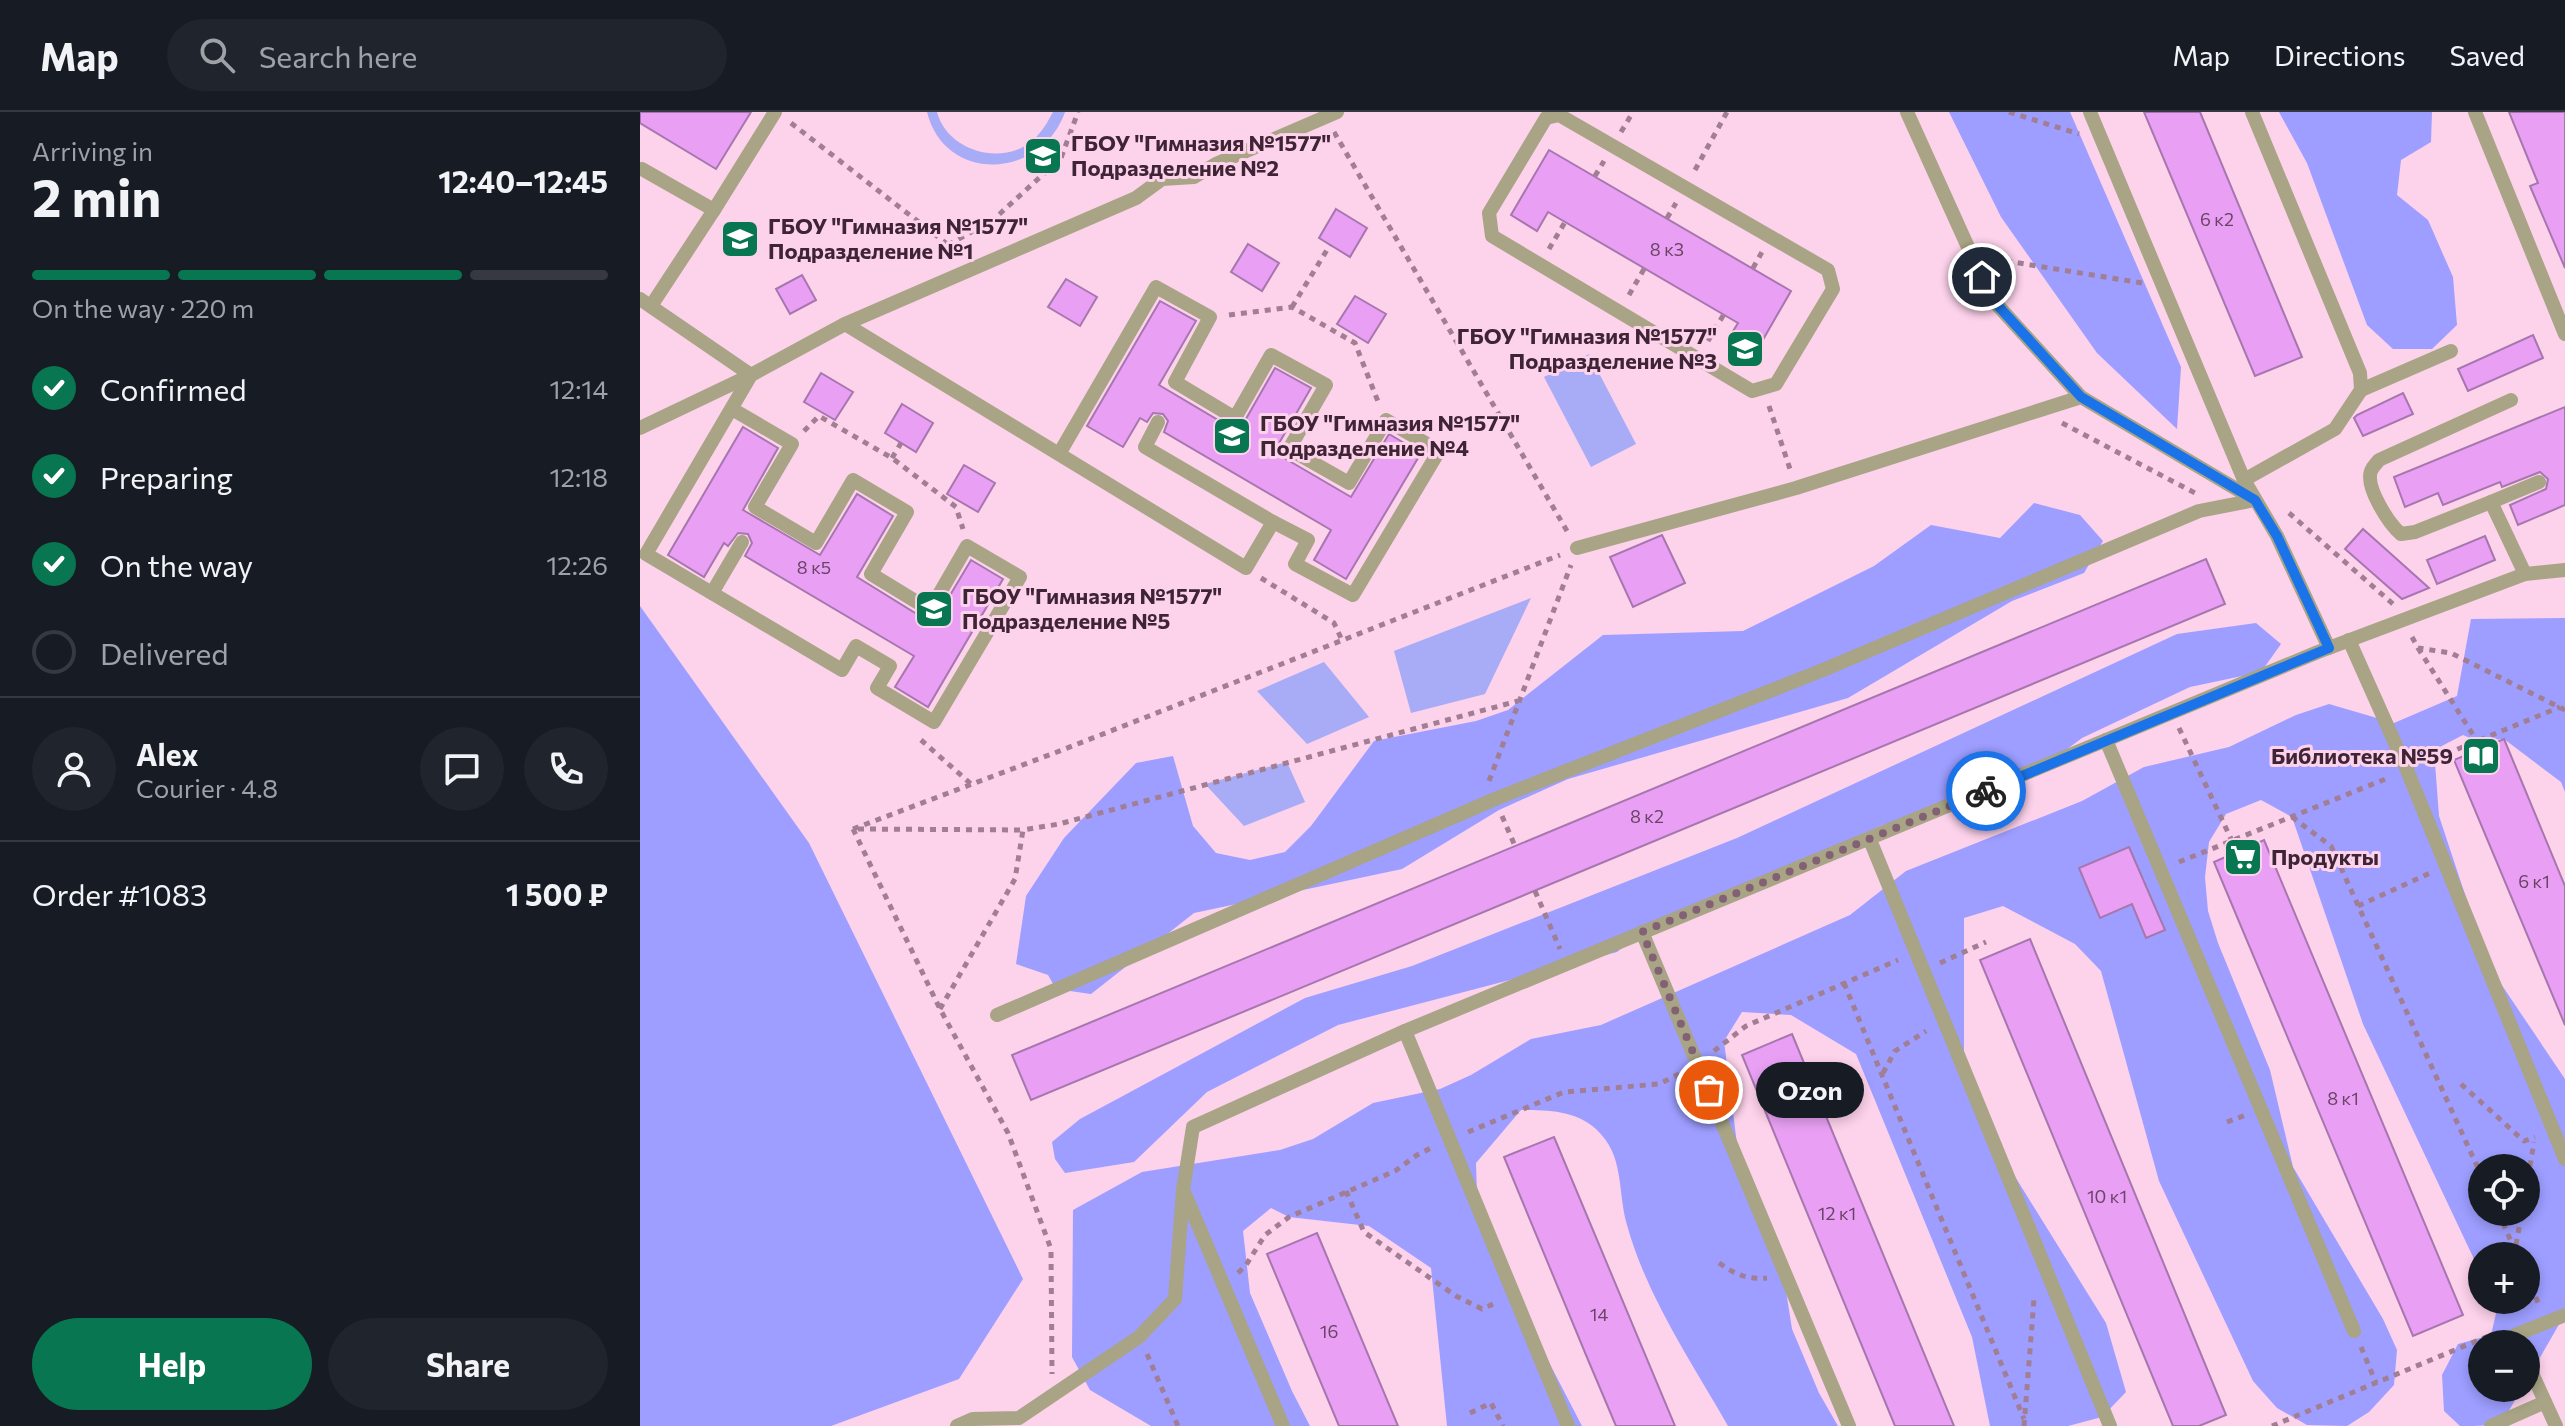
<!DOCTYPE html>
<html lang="en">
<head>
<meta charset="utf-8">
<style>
  :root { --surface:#171b24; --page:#20242c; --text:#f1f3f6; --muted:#9ea1a6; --line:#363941; --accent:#087650 }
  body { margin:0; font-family:Commissioner,sans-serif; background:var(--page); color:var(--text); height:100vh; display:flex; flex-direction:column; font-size:30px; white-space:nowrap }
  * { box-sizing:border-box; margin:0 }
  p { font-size:26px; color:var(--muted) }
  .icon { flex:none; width:44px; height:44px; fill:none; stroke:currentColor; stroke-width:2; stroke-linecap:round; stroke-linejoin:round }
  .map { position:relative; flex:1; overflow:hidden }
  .sheet { display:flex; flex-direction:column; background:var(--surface); width:640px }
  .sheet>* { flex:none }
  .controls { position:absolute; left:1828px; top:1042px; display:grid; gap:16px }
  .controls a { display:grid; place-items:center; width:72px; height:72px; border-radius:50%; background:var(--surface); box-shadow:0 4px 12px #0003; font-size:40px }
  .pin { position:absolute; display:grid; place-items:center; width:68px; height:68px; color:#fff; margin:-34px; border:4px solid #fff; border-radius:50%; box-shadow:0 2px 8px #0007 }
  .courier { position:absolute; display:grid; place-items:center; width:80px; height:80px; margin:-40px; border:6px solid #1a73e8; border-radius:50%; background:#fff; color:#222; box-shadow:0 2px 10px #0007 }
  .bubble { position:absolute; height:56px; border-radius:28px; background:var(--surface); box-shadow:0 4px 12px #0003; font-size:26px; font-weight:700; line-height:56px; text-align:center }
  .summary em { font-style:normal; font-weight:700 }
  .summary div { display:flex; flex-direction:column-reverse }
  .summary { display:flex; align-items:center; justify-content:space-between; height:136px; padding:0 32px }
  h1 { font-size:52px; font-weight:700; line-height:60px }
  .bar { display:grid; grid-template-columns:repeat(4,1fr); gap:12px 8px; align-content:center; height:96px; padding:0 32px }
  .bar i { height:10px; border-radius:6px; background:var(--line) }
  .bar .on { background:var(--accent) }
  .bar p { grid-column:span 4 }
  .line { display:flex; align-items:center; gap:20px; padding:0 32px; border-top:2px solid var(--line) }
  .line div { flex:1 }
  .round { display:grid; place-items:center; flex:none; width:84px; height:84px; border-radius:42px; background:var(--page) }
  ol { padding:0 32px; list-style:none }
  li { display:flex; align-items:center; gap:24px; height:88px }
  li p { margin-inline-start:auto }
  li .icon { padding:8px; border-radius:50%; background:var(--accent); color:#fff; stroke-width:4 }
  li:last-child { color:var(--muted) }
  li i { width:44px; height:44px; border:4px solid var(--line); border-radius:50% }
  .primary-button { display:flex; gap:16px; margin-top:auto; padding:16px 32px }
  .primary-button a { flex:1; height:92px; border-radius:48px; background:var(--accent); color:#fff; font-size:32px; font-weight:700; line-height:92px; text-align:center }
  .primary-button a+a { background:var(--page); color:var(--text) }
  header { display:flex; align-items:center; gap:48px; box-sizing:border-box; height:112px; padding:0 40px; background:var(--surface); border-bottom:2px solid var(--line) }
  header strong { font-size:38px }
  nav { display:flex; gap:44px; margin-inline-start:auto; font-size:28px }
  .search { width:560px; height:72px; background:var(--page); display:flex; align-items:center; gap:20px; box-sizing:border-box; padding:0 28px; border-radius:44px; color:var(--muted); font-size:30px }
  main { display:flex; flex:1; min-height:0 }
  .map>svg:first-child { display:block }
</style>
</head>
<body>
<header>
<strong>Map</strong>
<div class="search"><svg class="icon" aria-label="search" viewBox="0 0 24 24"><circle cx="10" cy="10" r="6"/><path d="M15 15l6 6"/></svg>Search here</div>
<nav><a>Map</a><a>Directions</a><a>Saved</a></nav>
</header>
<main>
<section class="sheet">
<div class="summary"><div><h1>2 min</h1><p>Arriving in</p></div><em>12:40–12:45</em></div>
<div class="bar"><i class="on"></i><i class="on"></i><i class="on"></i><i></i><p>On the way · 220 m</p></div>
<ol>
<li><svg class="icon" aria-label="check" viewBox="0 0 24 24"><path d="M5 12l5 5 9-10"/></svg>Confirmed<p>12:14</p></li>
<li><svg class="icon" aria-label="check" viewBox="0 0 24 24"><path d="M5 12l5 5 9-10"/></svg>Preparing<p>12:18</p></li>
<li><svg class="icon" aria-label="check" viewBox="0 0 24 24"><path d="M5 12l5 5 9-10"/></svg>On the way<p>12:26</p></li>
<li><i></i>Delivered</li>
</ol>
<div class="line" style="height:144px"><a class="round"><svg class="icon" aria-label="person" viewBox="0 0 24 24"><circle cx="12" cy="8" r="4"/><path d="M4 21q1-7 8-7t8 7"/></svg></a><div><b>Alex</b><p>Courier · 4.8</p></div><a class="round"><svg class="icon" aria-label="chat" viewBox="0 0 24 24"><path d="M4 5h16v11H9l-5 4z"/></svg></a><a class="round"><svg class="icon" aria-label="phone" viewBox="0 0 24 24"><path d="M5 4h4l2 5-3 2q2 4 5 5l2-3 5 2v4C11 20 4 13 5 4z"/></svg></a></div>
<div class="line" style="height:104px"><div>Order #1083</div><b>1 500 ₽</b></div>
<div class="primary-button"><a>Help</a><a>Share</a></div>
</section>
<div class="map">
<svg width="1925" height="1314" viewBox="0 0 1925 1314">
  <rect width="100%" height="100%" fill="#fdd2eb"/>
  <g fill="#a8abf5">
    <path d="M287,0h10c9,34 51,50 82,37 17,-7 26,-22 34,-37h12c-24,68 -120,72 -138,0z"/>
    <path d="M949,242l47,90 -45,23 -47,-90z"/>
    <path d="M891,486l-46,96 -74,19 -17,-62z"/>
    <path d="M684,550l45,55 -62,27 -50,-53z"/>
    <path d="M647,650l18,40 -61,24 -39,-42z"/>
  </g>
  <g fill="#9d9eff" fill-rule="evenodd">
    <path d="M1309,0h121l111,255 -4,62 -80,-76 -96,-136z"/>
    <path d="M1639,0h153l-1,30 -30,18 -4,35 31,25 25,57 4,48 -25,24h-39l-26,-24 -60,-162z"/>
    <path d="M1394,391l46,12 23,26 -19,32 -72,28 -164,97 -280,81 -69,31 -97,59 -208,44 -103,81 -35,-5 -8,-14 -32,-11 10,-68 38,-58 72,-75 37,-7 20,70 23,27 34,7 35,-8 26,-26 63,-85 102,-20 32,-11 95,-75 140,-4 131,-65 57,-41 69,13z"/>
    <path d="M0,494l169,237 214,436 -64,100 -128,47h-191z"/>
    <path d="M1925,506v174l-4,-10 -57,-43 -27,2 -14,-6 -29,15 5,66 44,133 16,32 66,98v235l-39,68v-38h-44v44h40c-22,38 -17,38 -62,38l-16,-15 -2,-36 16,-31 33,-9 6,-26 -4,-9h33v-44h-44v20l-119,-252 -71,-207 -31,-17 -35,14 -17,28 -4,35 3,34 10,32 52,127 23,97 90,152 14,31 -3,35 -25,27 -22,14 -40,-1 -30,-17 -24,-27 -94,-200 -58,-210 -26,-27 -72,-38 -39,12v155l9,36 133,214 20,69 -24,25 -34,9h-78l-18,-89 -116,-283 -65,-39 -49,-3 -18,29 13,103 46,128 9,57 27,64 19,33h-110c-37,-65 -81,-129 -101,-201 -10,-36 -2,-69 -31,-96 -21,-19 -50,-19 -75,-19l-45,53 1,32 37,100 68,131h-135l-16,-158 -62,-42 -80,-9 -18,-9 -28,23 7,62 42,98 18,35h-159l-61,-36 -18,-33 1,-147 69,-38 138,-22 33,-11 60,-36 67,-14 31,-14 60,-36 70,-14 249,-110 56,-44 176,-70 62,-34 85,-20 67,-32 33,-11 65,19 63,-27 14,-77zM1842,1056h44v44h-44z"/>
    <path d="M1616,511l25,21 -20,28 -71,15 -108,51 -88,66 -111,21 -241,107 -25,20 -279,73 -131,67 -73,70 -69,11 -10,-14 -3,-17 28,-23 225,-121 107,-32 325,-128 440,-204z"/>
  </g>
  <g fill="#e9a0f4" stroke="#a676ae" stroke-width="2">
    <path d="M0,0h111l-35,57 -76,-46z"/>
    <path d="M1504,0h56l102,245 -47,19z"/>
    <path d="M1869,0h56v156l-35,-82 8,-3z"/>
    <path d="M909,38l242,141 -38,66 -26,-16 11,-18 -190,-111 -11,19 -26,-16z"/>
    <path d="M696,97l31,19 -17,29 -31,-19z"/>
    <path d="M608,132l31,19 -17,28 -31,-19z"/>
    <path d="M162,163l14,25 -26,14 -14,-25z"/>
    <path d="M426,167l31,18 -17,29 -32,-19z"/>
    <path d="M715,184l31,18 -18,29 -31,-19z"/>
    <path d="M520,189l36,20 -37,64 71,42 6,3 7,-6 32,-56 36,20 -37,64 77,45 38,-63 32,19 -75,126 -32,-19 17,-30 -167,-98 4,-11 -5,-7 -10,-1 -6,9 -7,-4 -17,29 -36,-21z"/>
    <path d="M1893,223l10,23 -75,33 -10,-22z"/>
    <path d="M181,261l32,19 -18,28 -31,-18z"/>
    <path d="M1763,281l10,21 -50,22 -9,-18 3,-3z"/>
    <path d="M262,292l31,19 -17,29 -31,-19z"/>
    <path d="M1925,295v98l-47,20 -8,-20 36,-16 2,-10 -8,-7 -38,15 -2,-5 -57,23 -5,-12 -33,14 -11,-30z"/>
    <path d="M103,315l35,21 -35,62 77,45 37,-61 36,22 -36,61 68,42 9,3 37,-62 32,19 -75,128 -33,-20 19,-31 -169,-100 7,-13 -4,-9 -10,-1 -10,13 -4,-3 -20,34 -36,-22z"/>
    <path d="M324,353l31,18 -17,29 -31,-18z"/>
    <path d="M1723,417l18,16 48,43 -27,11 -57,-50z"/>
    <path d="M1022,423l23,48 -52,24 -23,-50z"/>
    <path d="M1845,424l10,24 -58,24 -10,-24z"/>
    <path d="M1566,447l19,45 -1194,496 -19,-45z"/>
    <path d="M1864,627l61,147v139l-111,-265z"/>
    <path d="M1624,728l199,475 -50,21 -199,-474z"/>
    <path d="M1489,735l36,83 -19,8 -14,-34 -32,14 -21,-50z"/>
    <path d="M1390,827l196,476 -27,11h-26l-193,-466z"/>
    <path d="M1152,922l162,392h-59l-153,-371z"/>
    <path d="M914,1025l121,289h-59l-30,-71 -82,-198z"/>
    <path d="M677,1121l81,193h-59l-72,-172z"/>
  </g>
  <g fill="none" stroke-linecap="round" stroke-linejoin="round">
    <g stroke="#a17e93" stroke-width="5" stroke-dasharray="6 6" stroke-linecap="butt">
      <path d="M1369,0l70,22"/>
      <path d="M151,11l169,131"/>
      <path d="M694,20l233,399"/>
      <path d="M981,20l12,-20"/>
      <path d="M1055,58l32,-58"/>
      <path d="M955,64l9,-15"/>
      <path d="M1027,106l9,-15"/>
      <path d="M308,133l45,-25 68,-62 17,-46"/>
      <path d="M909,137l16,-27"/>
      <path d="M1354,147l148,24"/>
      <path d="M1113,156l9,-16"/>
      <path d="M989,183l15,-26"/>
      <path d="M652,195l38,-62"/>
      <path d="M589,203l63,-8 63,36 24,61"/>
      <path d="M1068,229l16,-27"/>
      <path d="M1129,294l21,63"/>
      <path d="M1422,311l133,70"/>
      <path d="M164,319l15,-15 73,42 64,49 7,22"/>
      <path d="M252,346l9,-15"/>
      <path d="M1649,401l104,91"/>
      <path d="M621,466l73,45 7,15"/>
      <path d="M1772,525l6,11 33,5 114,57"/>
      <path d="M1778,536l59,93"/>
      <path d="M1539,616l53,113"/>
      <path d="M281,628l50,44"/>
      <path d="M1784,651l136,-56"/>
      <path d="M849,669l82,-216"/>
      <path d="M862,704l13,30"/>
      <path d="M1652,705l39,29 151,331"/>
      <path d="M213,717l204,-77 503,-197"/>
      <path d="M213,717l87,180 68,124 43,116 1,125"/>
      <path d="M218,717l165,1"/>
      <path d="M1539,750l209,-84"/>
      <path d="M895,779l25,58"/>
      <path d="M1718,794l72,-33"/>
      <path d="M1300,851l46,-21"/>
      <path d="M1204,871l180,436"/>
      <path d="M300,897l75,-130 8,-49 36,-6 459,-123"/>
      <path d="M1074,939l32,-25 152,-66"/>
      <path d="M1243,961l12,-22 31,-20"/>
      <path d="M1821,972l63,57 11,-4"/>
      <path d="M1587,1010l19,-7"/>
      <path d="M828,1020l96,-40 95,-8 20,-10"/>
      <path d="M1886,1078l8,-48"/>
      <path d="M706,1079l18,41 92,64 26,13 16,-7"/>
      <path d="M1858,1100l17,38"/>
      <path d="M1878,1144l-3,-6 7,-38"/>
      <path d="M1079,1151c16,11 28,17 48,15"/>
      <path d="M598,1161l8,-8 19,-30 24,-18 106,-46 22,-16 16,-8"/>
      <path d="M1886,1163l14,32"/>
      <path d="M1721,1235l15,36"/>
      <path d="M507,1242l31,72"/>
      <path d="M830,1301l21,-10 12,23"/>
      <path d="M1384,1314l10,-127"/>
      <path d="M1632,1314l219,-91h7"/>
    </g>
    <g stroke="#a8a485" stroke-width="14">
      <path d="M1267,0l84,186 90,99 174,103"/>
      <path d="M1450,0l154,368 33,56 52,112"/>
      <path d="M1835,0l90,222"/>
      <path d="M919,3l269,155 5,19 -57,95 -24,7 -260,-155 -3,-23 57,-95z"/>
      <path d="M2,57l72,41 61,-98"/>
      <path d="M0,187l111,76 -105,179 196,116 14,-24 34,20 -13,22 57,34 86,-145 -53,-31 -37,64 -59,-36 36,-62 -54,-32 -37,63 -61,-36 37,-63 -60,-35"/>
      <path d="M11,194l63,-96"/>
      <path d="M205,212l401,244 27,-46"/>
      <path d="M1721,278l90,-39"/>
      <path d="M1871,288l-132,60c-3,4 -6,6 -8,11 -6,16 18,53 30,63l14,-2 76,-30 34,72"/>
      <path d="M0,316l111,-53 94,-51 291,-126 26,-19 32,-2 22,-13 121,-52"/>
      <path d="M419,342l97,-167 54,30 -35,65 60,36 36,-63 55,30 -37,64 60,34 37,-63 53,31 -86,144 -58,-31 13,-24 -35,-18 -128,-75 13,-25"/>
      <path d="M1604,368l91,-51 26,-39 -1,-17 -108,-261"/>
      <path d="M1851,390l48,-20"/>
      <path d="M937,436l219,-60 285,-91"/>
      <path d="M72,481l30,-51"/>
      <path d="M1709,528l58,130 158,389"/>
      <path d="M1466,628l248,591"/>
      <path d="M1230,728l240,586"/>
      <path d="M1002,820l207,494"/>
      <path d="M357,903l498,-216 328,-129 376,-159 56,-11"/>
      <path d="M765,919l163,395"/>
      <path d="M545,1082l98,232"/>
      <path d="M1879,1232l-4,-9 50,-20"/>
      <path d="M1886,1248l30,66"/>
      <path d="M317,1314l16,-7 46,-1 120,-81 36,-38 8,-109 10,-63 212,-96 913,-379 207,-78 40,-4"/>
      <path d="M1851,1314l54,-24"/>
    </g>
  </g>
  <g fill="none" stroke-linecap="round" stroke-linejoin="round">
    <path stroke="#826175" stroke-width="8" stroke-dasharray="0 14.4" d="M1069,978l-67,-158 344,-141"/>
    <path stroke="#1a73e8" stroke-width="10" d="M1342,165l9,21 90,99 174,103 22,36 52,112 -343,143"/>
  </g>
  <defs>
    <g id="school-square" transform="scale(2)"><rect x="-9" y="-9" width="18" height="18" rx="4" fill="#087650" stroke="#fdd2eb"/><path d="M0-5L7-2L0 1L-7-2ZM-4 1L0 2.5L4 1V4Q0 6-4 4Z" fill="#fff"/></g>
    <g id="library-square" transform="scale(2)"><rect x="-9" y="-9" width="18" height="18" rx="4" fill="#087650" stroke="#fdd2eb"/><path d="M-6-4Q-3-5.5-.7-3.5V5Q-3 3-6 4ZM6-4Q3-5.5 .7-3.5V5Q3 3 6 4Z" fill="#fff"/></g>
    <g id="supermarket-square" transform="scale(2)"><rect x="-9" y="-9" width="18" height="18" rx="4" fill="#087650" stroke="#fdd2eb"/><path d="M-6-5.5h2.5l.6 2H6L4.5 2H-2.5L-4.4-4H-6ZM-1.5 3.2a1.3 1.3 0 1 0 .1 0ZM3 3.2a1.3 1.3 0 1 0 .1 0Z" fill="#fff"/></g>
  </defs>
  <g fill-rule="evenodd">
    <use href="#school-square" x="403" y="44"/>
    <use href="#school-square" x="100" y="127"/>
    <use href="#school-square" x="1105" y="237"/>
    <use href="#school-square" x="592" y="324"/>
    <use href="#school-square" x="294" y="497"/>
    <use href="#library-square" x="1841" y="644"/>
    <use href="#supermarket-square" x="1603" y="745"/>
  </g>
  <g text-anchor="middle" stroke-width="6" stroke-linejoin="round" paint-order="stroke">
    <g font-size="18" fill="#6a4365">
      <text x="1577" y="114">6 к2</text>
      <text x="1027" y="144">8 к3</text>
      <text x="174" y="462">8 к5</text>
      <text x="1007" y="711">8 к2</text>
      <text x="1894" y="776">6 к1</text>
      <text x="1703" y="993">8 к1</text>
      <text x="1467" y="1091">10 к1</text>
      <text x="1197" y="1108">12 к1</text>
      <text x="959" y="1209">14</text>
      <text x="689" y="1226">16</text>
    </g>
    <g font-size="22" font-weight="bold" fill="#3f2435" stroke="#fdd2eb" text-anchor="start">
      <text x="431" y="39">ГБОУ "Гимназия №1577"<tspan x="431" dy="25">Подразделение №2</tspan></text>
      <text x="128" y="122">ГБОУ "Гимназия №1577"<tspan x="128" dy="25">Подразделение №1</tspan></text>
      <text x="1077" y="232" text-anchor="end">ГБОУ "Гимназия №1577"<tspan x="1077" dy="25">Подразделение №3</tspan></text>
      <text x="620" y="319">ГБОУ "Гимназия №1577"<tspan x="620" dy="25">Подразделение №4</tspan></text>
      <text x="322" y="492">ГБОУ "Гимназия №1577"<tspan x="322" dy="25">Подразделение №5</tspan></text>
      <text x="1813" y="652" text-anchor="end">Библиотека №59</text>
      <text x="1631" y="753">Продукты</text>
    </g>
  </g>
</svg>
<div class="controls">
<a><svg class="icon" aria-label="locate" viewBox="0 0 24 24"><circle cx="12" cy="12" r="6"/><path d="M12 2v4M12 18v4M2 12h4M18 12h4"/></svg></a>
<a>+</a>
<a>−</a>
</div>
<div class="pin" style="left:1069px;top:978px;background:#ea580c"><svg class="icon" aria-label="bag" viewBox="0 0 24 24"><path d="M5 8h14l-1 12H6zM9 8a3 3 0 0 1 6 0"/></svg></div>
<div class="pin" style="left:1342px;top:165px;background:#1f2937"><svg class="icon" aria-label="home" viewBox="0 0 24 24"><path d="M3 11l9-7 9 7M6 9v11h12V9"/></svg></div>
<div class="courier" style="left:1346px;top:679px"><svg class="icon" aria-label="bike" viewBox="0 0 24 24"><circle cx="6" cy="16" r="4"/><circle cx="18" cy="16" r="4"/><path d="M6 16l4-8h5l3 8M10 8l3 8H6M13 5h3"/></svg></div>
<div class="bubble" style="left:1116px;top:950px;width:108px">Ozon</div>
</div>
</main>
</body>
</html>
